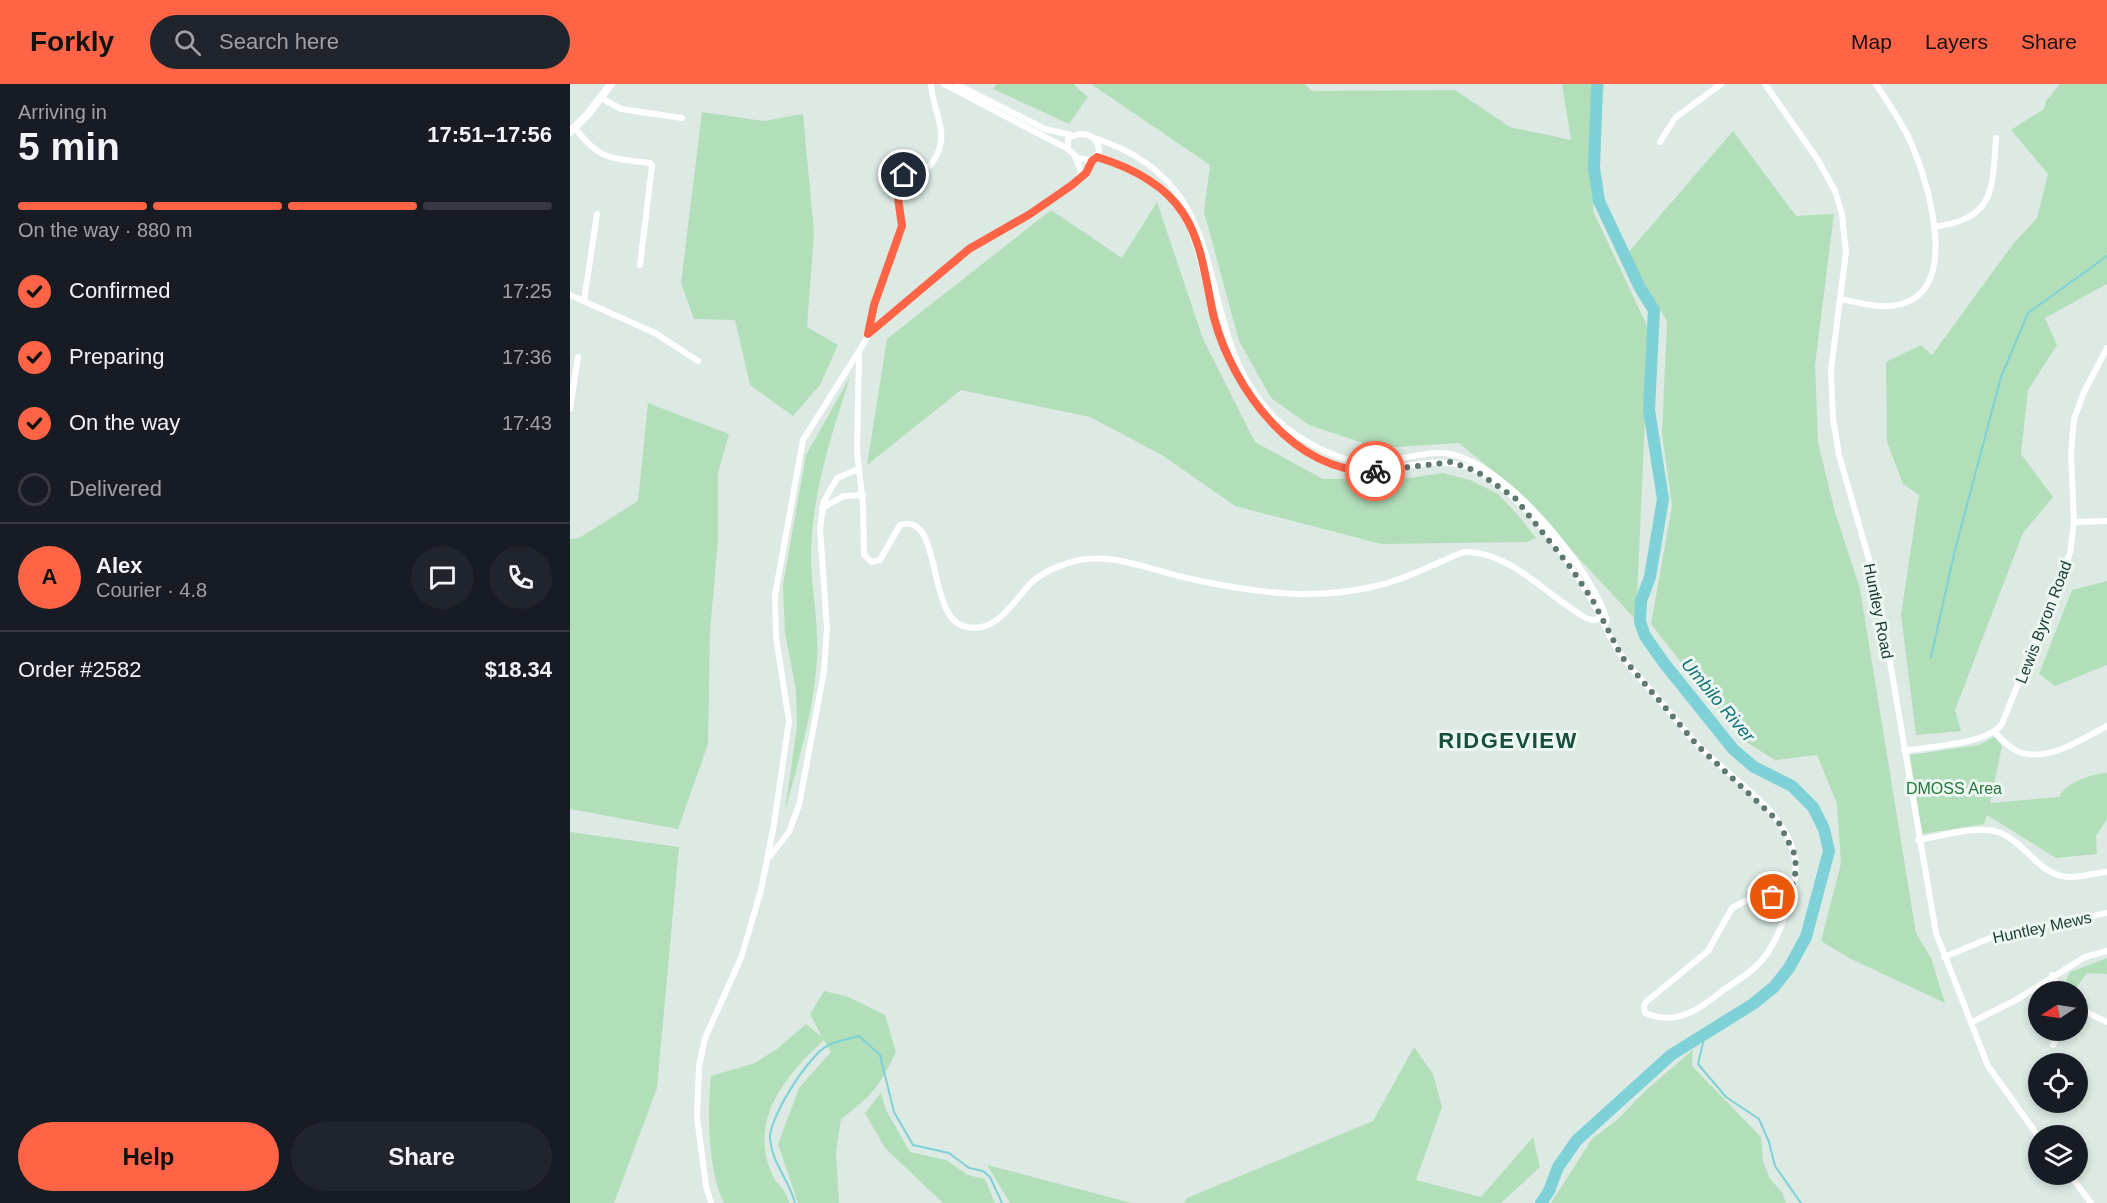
<!DOCTYPE html>
<html lang="en">
<head>
<meta charset="utf-8">
<style>
  :root { --surface:#171b24; --page:#20242c; --text:#f1f3f6; --muted:#9ea1a6; --line:#363941; --accent:#ff6446 }
  body { margin:0; font-family:Arial,sans-serif; background:var(--page); color:var(--text); height:100vh; display:flex; flex-direction:column; font-size:22px; white-space:nowrap }
  * { box-sizing:border-box; margin:0 }
  p { font-size:20px; color:var(--muted) }
  .icon { flex:none; width:33px; height:33px; fill:none; stroke:currentColor; stroke-width:2; stroke-linecap:round; stroke-linejoin:round }
  .map { position:relative; flex:1; overflow:hidden }
  .panel { display:flex; flex-direction:column; background:var(--surface); width:570px }
  .panel>* { flex:none }
  .needle { width:39px; rotate:258deg }
  .controls { position:absolute; left:1458px; top:897px; display:grid; gap:12px }
  .controls a { display:grid; place-items:center; width:60px; height:60px; border-radius:50%; background:var(--surface); box-shadow:0 3px 9px #0003; font-size:30px }
  .pin { position:absolute; display:grid; place-items:center; width:51px; height:51px; color:#fff; margin:-26px; border:3px solid #fff; border-radius:50%; box-shadow:0 2px 6px #0007 }
  .courier { position:absolute; display:grid; place-items:center; width:60px; height:60px; margin:-30px; border:4px solid #ff6446; border-radius:50%; background:#fff; color:#222; box-shadow:0 2px 8px #0007 }
  .summary em { font-style:normal; font-weight:700 }
  .summary div { display:flex; flex-direction:column-reverse }
  .summary { display:flex; align-items:center; justify-content:space-between; height:102px; padding:0 18px }
  h1 { font-size:39px; font-weight:700; line-height:45px }
  .bar { display:grid; grid-template-columns:repeat(4,1fr); gap:9px 6px; align-content:center; height:72px; padding:0 18px }
  .bar i { height:8px; border-radius:4px; background:var(--line) }
  .bar .on { background:var(--accent) }
  .bar p { grid-column:span 4 }
  .line { display:flex; align-items:center; gap:15px; padding:0 18px; border-top:2px solid var(--line) }
  .line div { flex:1 }
  .round { display:grid; place-items:center; flex:none; width:63px; height:63px; border-radius:32px; background:var(--page) }
  ol { padding:0 18px; list-style:none }
  li { display:flex; align-items:center; gap:18px; height:66px }
  li p { margin-inline-start:auto }
  li .icon { padding:6px; border-radius:50%; background:var(--accent); color:#111; stroke-width:4 }
  li:last-child { color:var(--muted) }
  li i { width:33px; height:33px; border:3px solid var(--line); border-radius:50% }
  .primary-button { display:flex; gap:12px; margin-top:auto; padding:12px 18px }
  .primary-button a { flex:1; height:69px; border-radius:36px; background:var(--accent); color:#111; font-size:24px; font-weight:700; line-height:69px; text-align:center }
  .primary-button a+a { background:var(--page); color:var(--text) }
  header { display:flex; align-items:center; gap:36px; box-sizing:border-box; height:84px; padding:0 30px; background:var(--accent); color:#111 }
  header strong { font-size:28px }
  nav { display:flex; gap:33px; margin-inline-start:auto; font-size:21px }
  .search { width:420px; height:54px; background:var(--page); display:flex; align-items:center; gap:15px; box-sizing:border-box; padding:0 21px; border-radius:33px; color:var(--muted); font-size:22px }
  main { display:flex; flex:1; min-height:0 }
  .map>svg:first-child { display:block }
</style>
</head>
<body>
<header>
<strong>Forkly</strong>
<div class="search"><svg class="icon" aria-label="search" viewBox="0 0 24 24"><circle cx="10" cy="10" r="6"/><path d="M15 15l6 6"/></svg>Search here</div>
<nav><a>Map</a><a>Layers</a><a>Share</a></nav>
</header>
<main>
<section class="panel">
<div class="summary"><div><h1>5 min</h1><p>Arriving in</p></div><em>17:51–17:56</em></div>
<div class="bar"><i class="on"></i><i class="on"></i><i class="on"></i><i></i><p>On the way · 880 m</p></div>
<ol>
<li><svg class="icon" aria-label="check" viewBox="0 0 24 24"><path d="M5 12l5 5 9-10"/></svg>Confirmed<p>17:25</p></li>
<li><svg class="icon" aria-label="check" viewBox="0 0 24 24"><path d="M5 12l5 5 9-10"/></svg>Preparing<p>17:36</p></li>
<li><svg class="icon" aria-label="check" viewBox="0 0 24 24"><path d="M5 12l5 5 9-10"/></svg>On the way<p>17:43</p></li>
<li><i></i>Delivered</li>
</ol>
<div class="line" style="height:108px"><b class="round" style="background:var(--accent);color:#111">A</b><div><b>Alex</b><p>Courier · 4.8</p></div><a class="round"><svg class="icon" aria-label="chat" viewBox="0 0 24 24"><path d="M4 5h16v11H9l-5 4z"/></svg></a><a class="round"><svg class="icon" aria-label="phone" viewBox="0 0 24 24"><path d="M5 4h4l2 5-3 2q2 4 5 5l2-3 5 2v4C11 20 4 13 5 4z"/></svg></a></div>
<div class="line" style="height:78px"><div>Order #2582</div><b>$18.34</b></div>
<div class="primary-button"><a>Help</a><a>Share</a></div>
</section>
<div class="map">
<svg width="1537" height="1119" viewBox="0 0 1537 1119">
  <rect width="100%" height="100%" fill="#dceae3"/>
  <g fill="#b2dfba">
    <path d="M427,0h76l15,13 -19,27 -76,-35z"/>
    <path d="M521,0h214l7,7 143,-1 55,37 61,13 -9,-56h42l-11,127 56,119 -13,290 -119,-129 -58,-48 -81,5 -69,-23 -38,-27 -32,-57 -35,-129 6,-47z"/>
    <path d="M1490,0h47v200l-62,34 12,27 -29,45 -7,64 32,43 -30,36 -68,177 6,21 -45,4 -15,-120 18,-120 -16,-11 -16,-42 -1,-80 35,-17 11,10 81,-111 24,-26 11,-44 -37,-44 33,-21 2,-8z"/>
    <path d="M132,28l61,9 40,-7 11,119 -7,94 31,18 -18,40 -27,31 -43,-31 -15,-65 -41,-1 -13,-36z"/>
    <path d="M1163,47l63,85 38,-2 -19,151 3,77 17,70 25,77 56,344 15,25 14,45 -96,-45 -28,-17 20,-78 -4,-59 -20,-49 -42,5 -34,-21 -90,-115 21,-118 -10,-72 5,-113 -41,-66z"/>
    <path d="M587,118l46,137 52,103 68,37 88,-1 32,-5 27,7 28,14 20,21 18,23 -9,4 -146,2 -146,-38 -73,-51 -72,-38 -129,-27 -94,75 20,-126 164,-129 71,48z"/>
    <path d="M280,293c-19,60 -39,118 -39,182 1,34 8,67 6,100 -3,52 -19,103 -32,152l12,-84 -1,-37 -11,-57 -2,-48 23,-130z"/>
    <path d="M78,319l81,31 -11,39v66l-8,93 -2,112 -30,85 -108,-20v-270l9,-1 59,-37z"/>
    <path d="M1537,497v84l-52,21 -16,-12 33,-84z"/>
    <path d="M1424,653l8,9 -12,57 69,-6c6,-14 34,-24 48,-24v46l-11,17 1,18 -41,4 -69,-43 -3,9 -62,10 -12,-79 69,-10z"/>
    <path d="M0,748l109,15 -22,241 -43,115h-44z"/>
    <path d="M1537,874v16l-20,-1 -13,18h-7l-3,-5 6,-14z"/>
    <path d="M254,907l22,5 39,19 11,37c-17,35 -24,44 -55,67l-5,33 3,51h-41l-20,-59 21,-56 32,-36 -7,-12c-39,36 -77,81 -51,136 6,12 13,12 16,27h-65c-16,-31 -17,-92 -13,-127l44,-13 22,-14 29,-25 16,13 -12,-23z"/>
    <path d="M844,963l19,27 9,33 -26,73 65,17 52,-60 7,30 -39,36h-317l3,-5 186,-77z"/>
    <path d="M1123,966l-1,16 69,71 2,24 7,18 12,13 4,11h-235l41,-64 26,-20 27,-28z"/>
    <path d="M311,1009l5,17 24,42 36,8 22,15 17,4 10,24h-52l-58,-55 -20,-35z"/>
    <path d="M417,1081l145,38h-122z"/>
  </g>
  <g fill="none" stroke-linecap="round" stroke-linejoin="round">
    <g stroke="#7dd1d7" stroke-width="2">
      <path d="M1361,573l24,-107 46,-173 27,-64 79,-57"/>
      <path d="M1135,950l-7,30 28,33 33,22 10,23 6,24 26,37"/>
      <path d="M225,1119c-6,-23 -23,-40 -25,-64 -2,-20 39,-84 57,-93 9,-5 22,-7 32,-10l21,19 14,57 19,33 36,8 20,15 14,3 7,6 12,26"/>
    </g>
    <path stroke="#7dd1d7" stroke-width="12" d="M971,1119l8,-12 9,-24 19,-27 94,-85 82,-51 21,-17 15,-19 17,-31 23,-86 -5,-22 -11,-22 -21,-21 -38,-19 -21,-18 -69,-86 -19,-27 -5,-14 1,-21 9,-24 13,-78 -14,-89 5,-100 -14,-22 -41,-87 -5,-33 3,-84"/>
    <g stroke="#fff" stroke-width="6">
      <path d="M374,0l124,65"/>
      <path d="M386,0l89,45 26,6"/>
      <path d="M1195,0l53,76 17,31 7,23 4,38 -15,118 2,48 6,37 39,136 58,342 52,133 50,70"/>
      <path d="M31,14l20,11 61,9"/>
      <path d="M5,44c25,33 36,30 75,35l2,3 -12,99"/>
      <path d="M509,50c12,0 20,5 20,18l-7,9 -14,-3 -10,-9v-11z"/>
      <path d="M524,54c158,49 87,201 190,288 24,19 64,40 95,37 21,-3 41,-11 63,-10 58,2 150,115 165,168"/>
      <path d="M1090,58l15,-24 46,-34"/>
      <path d="M505,73l6,13 -2,8"/>
      <path d="M527,73c101,29 94,78 118,163 11,39 32,80 61,108 24,24 66,47 100,43 33,-4 65,-16 97,-2 48,23 92,85 118,130 10,17 17,36 28,53 12,18 28,33 42,50 13,15 25,31 39,45 32,33 82,60 94,107 7,26 -14,84 -31,105 -11,14 -27,22 -41,32 -23,19 -46,35 -77,22l-1,-8 3,-4 61,-50 24,-43 17,-9 29,-2 13,-6"/>
      <path d="M1364,143c61,-9 58,-35 62,-89"/>
      <path d="M0,211l85,38 43,28"/>
      <path d="M1270,215c21,4 46,12 67,3 52,-21 20,-123 4,-159 -9,-21 -23,-40 -35,-59"/>
      <path d="M14,217l13,-87"/>
      <path d="M298,249l6,-28 28,-79 -4,-24 1,-19 9,-11 22,-6c24,-32 3,-49 1,-82"/>
      <path d="M289,268l-2,99 6,54 1,50 8,7 8,-2 20,-35c44,-14 25,95 67,102 31,6 46,-26 64,-44 14,-13 31,-19 49,-23 37,-7 75,12 111,19 65,14 128,23 193,5 28,-7 53,-22 80,-32 47,-1 83,44 122,66l6,2 14,-2"/>
      <path d="M0,325l8,-52"/>
      <path d="M252,424l22,-12 19,-1"/>
      <path d="M1504,438l33,-1"/>
      <path d="M1425,648c6,7 13,15 22,19 29,13 65,-12 90,-25"/>
      <path d="M1334,667c26,-5 82,-6 98,-27l68,-171 4,-31 -3,-68 3,-35 10,-27 23,-44"/>
      <path d="M1348,756c25,-4 59,-16 83,-7 26,11 39,44 69,44 13,0 25,-4 37,-5"/>
      <path d="M200,772l19,-24 10,-27 25,-134 3,-43 -7,-100 4,-27 13,-23 22,-9"/>
      <path d="M1374,873l56,-23 107,-21"/>
      <path d="M1482,891l8,17"/>
      <path d="M1508,924l29,14"/>
      <path d="M1402,938l44,-22 69,-43 22,-6"/>
      <path d="M1483,961l8,-15"/>
      <path d="M1499,1090l22,29"/>
      <path d="M141,1119l-5,-17 -9,-69 2,-51 6,-28 36,-80 20,-68 13,-66 15,-103 -13,-84 -1,-42 28,-155 71,-113 96,-78 60,-35 42,-29 14,-12 5,-12"/>
    </g>
    <path stroke="#fff" stroke-width="8" d="M0,48l18,-18 23,-30"/>
  </g>
  <g fill="none" stroke-linecap="round" stroke-linejoin="round">
    <path stroke="#60786f" stroke-width="6" stroke-dasharray="0 10.8" d="M805,387l76,-9 25,9 39,27 56,70 22,33 29,56 76,89 80,75 17,34 1,15 -5,21 -18,6"/>
    <path stroke="#ff6446" stroke-width="8" d="M334,91l-7,16 5,35 -28,79 -6,29 101,-85 61,-35 42,-29 14,-12 6,-12 5,-4c33,10 67,27 86,56 20,30 23,71 31,105 19,70 80,156 161,153"/>
  </g>
  <g text-anchor="middle" stroke-width="6" stroke-linejoin="round" paint-order="stroke">
    <g font-size="16" fill="#1d3b30" stroke="#edf7f1">
      <text transform="translate(1309 527) rotate(79)" y="6">Huntley Road</text>
      <text transform="translate(1473 538) rotate(-69)" y="6">Lewis Byron Road</text>
      <text transform="translate(1472 843) rotate(-12)" y="6">Huntley Mews</text>
    </g>
    <g font-size="16" fill="#23763c" stroke="#edf7f1">
      <text x="1384" y="710">DMOSS Area</text>
    </g>
    <g font-size="18" font-style="italic" fill="#11737c" stroke="#edf7f1">
      <text transform="translate(1148 616) rotate(50)" y="6">Umbilo River</text>
    </g>
    <g font-size="22" font-weight="bold" letter-spacing="1.5" fill="#174f3c" stroke="#edf7f1">
      <text x="938" y="664">RIDGEVIEW</text>
    </g>
  </g>
</svg>
<div class="controls">
<a><svg class="needle" viewBox="-14 -14 28 28"><path d="M0-13l5 13h-10z" fill="#e53935"/><path d="M0 13l5-13h-10z" fill="#9ea1a6"/></svg></a>
<a><svg class="icon" aria-label="locate" viewBox="0 0 24 24"><circle cx="12" cy="12" r="6"/><path d="M12 2v4M12 18v4M2 12h4M18 12h4"/></svg></a>
<a><svg class="icon" aria-label="layers" viewBox="0 0 24 24"><path d="M12 4l9 5-9 5-9-5zM3 14l9 5 9-5"/></svg></a>
</div>
<div class="pin" style="left:1203px;top:813px;background:#ea580c"><svg class="icon" aria-label="bag" viewBox="0 0 24 24"><path d="M5 8h14l-1 12H6zM9 8a3 3 0 0 1 6 0"/></svg></div>
<div class="pin" style="left:334px;top:91px;background:#1f2937"><svg class="icon" aria-label="home" viewBox="0 0 24 24"><path d="M3 11l9-7 9 7M6 9v11h12V9"/></svg></div>
<div class="courier" style="left:805px;top:387px"><svg class="icon" aria-label="bike" viewBox="0 0 24 24"><circle cx="6" cy="16" r="4"/><circle cx="18" cy="16" r="4"/><path d="M6 16l4-8h5l3 8M10 8l3 8H6M13 5h3"/></svg></div>
</div>
</main>
</body>
</html>
